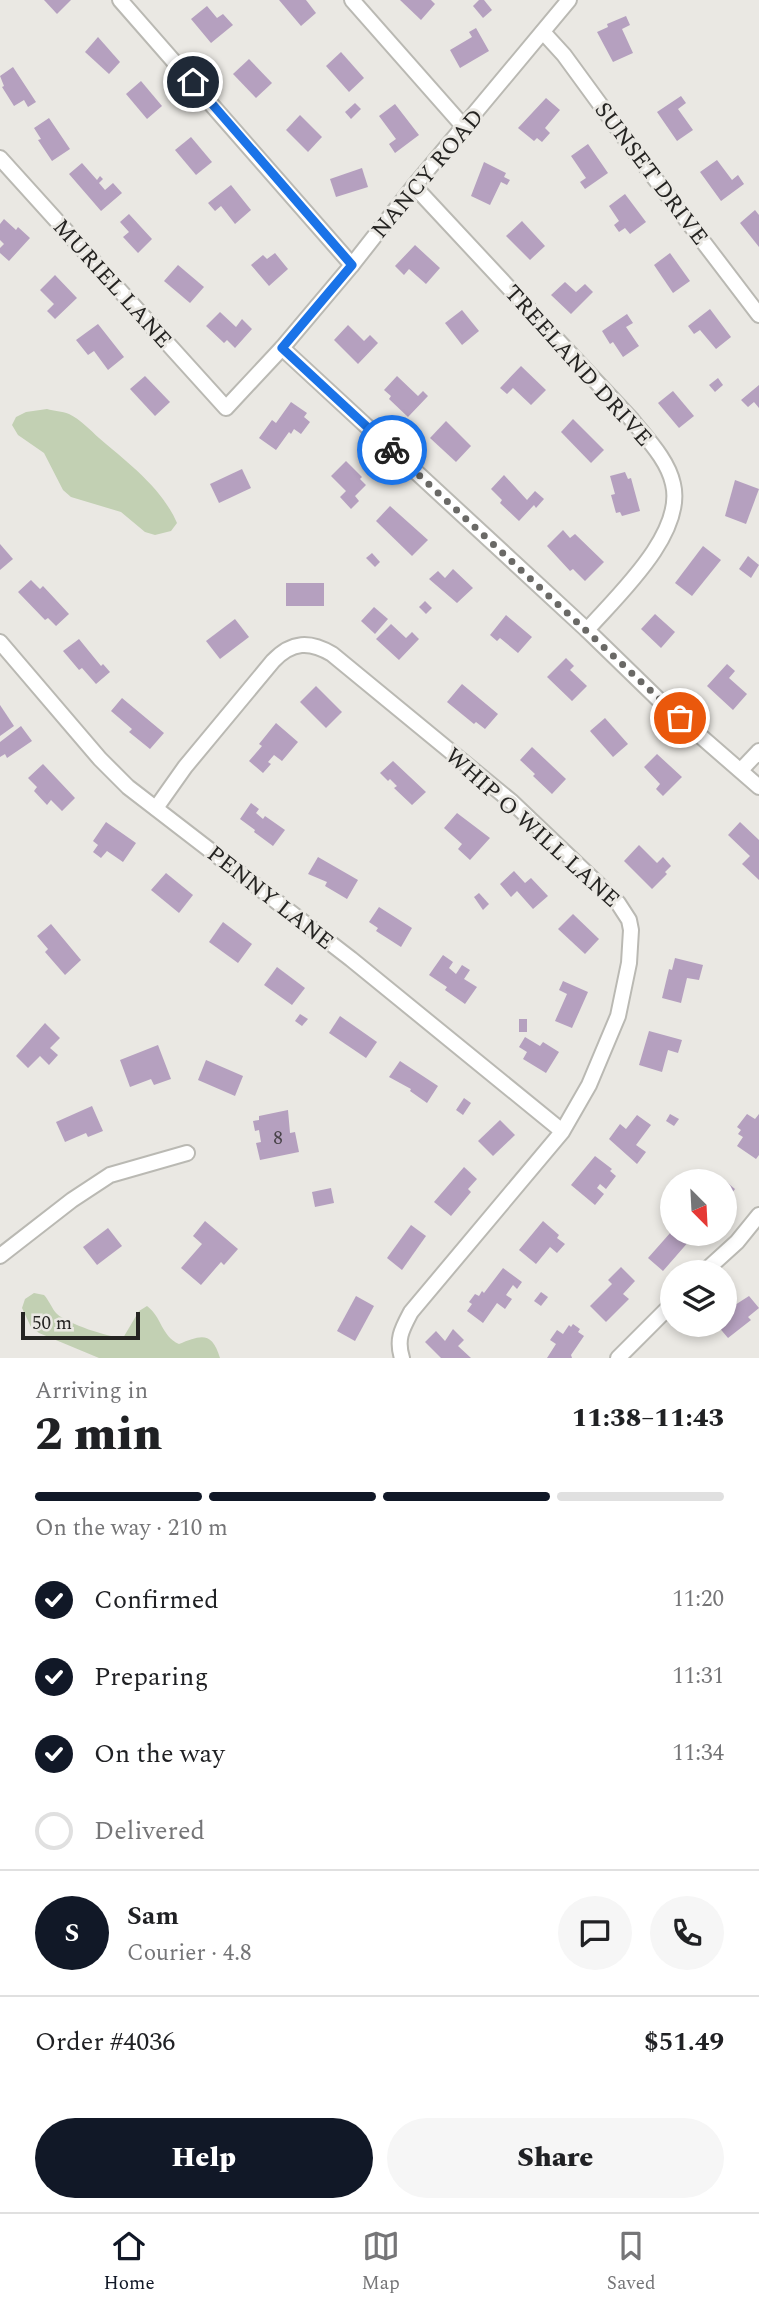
<!DOCTYPE html>
<html lang="en">
<head>
<meta charset="utf-8">
<style>
  :root { --surface:#fff; --page:#f6f6f6; --text:#202124; --muted:#757577; --line:#e0e0e0; --accent:#111827 }
  body { margin:0; font-family:Spectral,serif; background:var(--page); color:var(--text); height:100vh; display:flex; flex-direction:column; font-size:26px; white-space:nowrap }
  * { box-sizing:border-box; margin:0 }
  p { font-size:23px; color:var(--muted) }
  .icon { flex:none; width:38px; height:38px; fill:none; stroke:currentColor; stroke-width:2; stroke-linecap:round; stroke-linejoin:round }
  .map { position:relative; height:1358px; overflow:hidden }
  .side { display:flex; flex-direction:column; background:var(--surface); flex:1 }
  .side>* { flex:none }
  .needle { width:46px; rotate:156deg }
  .buttons { position:absolute; left:660px; top:1169px; display:grid; gap:14px }
  .buttons a { display:grid; place-items:center; width:77px; height:77px; border-radius:50%; background:var(--surface); box-shadow:0 4px 10px #0003; font-size:35px }
  .scale { position:absolute; left:21px; bottom:18px; width:119px; box-sizing:border-box; padding-left:7px; border:4px solid #252422; border-top:0; font-size:19px; line-height:24px; white-space:nowrap; color:#252422; -webkit-text-stroke:5px #eae8e3; paint-order:stroke }
  .pin { position:absolute; display:grid; place-items:center; width:60px; height:60px; color:#fff; margin:-30px; border:4px solid #fff; border-radius:50%; box-shadow:0 2px 7px #0007 }
  .courier { position:absolute; display:grid; place-items:center; width:70px; height:70px; margin:-35px; border:5px solid #1a73e8; border-radius:50%; background:#fff; color:#222; box-shadow:0 2px 9px #0007 }
  .head em { font-style:normal; font-weight:800 }
  .head div { display:flex; flex-direction:column-reverse }
  .head { display:flex; align-items:center; justify-content:space-between; height:119px; padding:0 35px }
  h1 { font-size:46px; font-weight:800; line-height:52px }
  .bar { display:grid; grid-template-columns:repeat(4,1fr); gap:10px 7px; align-content:center; height:84px; padding:0 35px }
  .bar i { height:9px; border-radius:5px; background:var(--line) }
  .bar .on { background:var(--accent) }
  .bar p { grid-column:span 4 }
  .line { display:flex; align-items:center; gap:18px; padding:0 35px; border-top:2px solid var(--line) }
  .line div { flex:1 }
  .round { display:grid; place-items:center; flex:none; width:74px; height:74px; border-radius:37px; background:var(--page) }
  ol { padding:0 35px; list-style:none }
  li { display:flex; align-items:center; gap:21px; height:77px }
  li p { margin-inline-start:auto }
  li .icon { padding:7px; border-radius:50%; background:var(--accent); color:#fff; stroke-width:4 }
  li:last-child { color:var(--muted) }
  li i { width:38px; height:38px; border:4px solid var(--line); border-radius:50% }
  .cta { display:flex; gap:14px; margin-top:auto; padding:14px 35px }
  .cta a { flex:1; height:80px; border-radius:42px; background:var(--accent); color:#fff; font-size:28px; font-weight:800; line-height:80px; text-align:center }
  .cta a+a { background:var(--page); color:var(--text) }
  .tab-bar { display:flex; justify-content:space-around; align-items:center; height:98px; border-top:2px solid var(--line); background:var(--surface); font-size:19px; color:var(--muted) }
  .tab-bar a { display:grid; justify-items:center; gap:4px }
  .tab-bar .on { color:var(--accent) }
  .map>svg:first-child { display:block }
</style>
</head>
<body>
<div class="map">
<svg width="759" height="1358" viewBox="0 0 759 1358">
  <rect width="100%" height="100%" fill="#eae8e3"/>
  <g fill="#c2d0b3">
    <path d="M47,409c7,2 15,2 22,5 11,5 21,16 30,24 28,24 63,50 78,85l-6,8 -16,4 -10,-3 -24,-20 -50,-15 -8,-7 -19,-37 -26,-18 -6,-10 4,-8 10,-5z"/>
    <path d="M34,1293l10,2c5,5 8,14 13,19 11,10 51,23 66,24l16,-27 8,-5c15,11 14,30 32,38 22,-9 33,-13 41,14h-121l-60,-25 -8,-6 -9,-19 3,-9z"/>
  </g>
  <g fill="#b5a0bf">
    <path d="M44,0h27l-14,14z"/>
    <path d="M279,0h27l10,13 -15,13z"/>
    <path d="M400,0h31l4,4 -14,16z"/>
    <path d="M479,0h5l8,10 -9,8 -10,-12z"/>
    <path d="M207,6l10,12 6,-4 10,11 -22,18 -20,-24z"/>
    <path d="M626,16l4,9 -8,4 11,24 -20,9 -16,-30 11,-5 -1,-3z"/>
    <path d="M476,28l13,23 -29,17 -10,-18 22,-13 -3,-5z"/>
    <path d="M98,37l22,25 -11,12 -24,-22z"/>
    <path d="M341,52l23,26 -15,14 -23,-26z"/>
    <path d="M249,59l23,24 -16,15 -23,-24z"/>
    <path d="M13,67l23,35 -8,5 -4,-7 -10,6 -12,-19 2,-1 -4,-10z"/>
    <path d="M141,81l21,25 -15,13 -21,-25z"/>
    <path d="M681,96l5,7 -8,6 15,21 -16,11 -20,-29z"/>
    <path d="M546,98l14,12 -15,18 5,5 -8,9 -5,-4 -3,3 -16,-13z"/>
    <path d="M355,103l6,6 -10,10 -6,-7z"/>
    <path d="M395,104l24,31 -24,18 -6,-9 7,-5 -17,-23z"/>
    <path d="M300,115l22,22 -14,15 -22,-22z"/>
    <path d="M49,118l21,31 -18,12 -14,-21 3,-1 -7,-11z"/>
    <path d="M191,137l21,25 -16,13 -21,-25z"/>
    <path d="M588,144l20,29 -23,16 -5,-7 6,-4 -15,-22z"/>
    <path d="M717,160l15,20 6,-5 6,9 -23,17 -21,-29z"/>
    <path d="M484,162l22,11 -2,4 6,3 -3,5 -6,-3 -11,23 -19,-9z"/>
    <path d="M82,163l15,17 3,-4 3,3 -4,4 6,7 8,-7 9,10 -21,18 -32,-37z"/>
    <path d="M362,168l6,19 -32,10 -6,-18z"/>
    <path d="M231,185l20,25 -16,14 -14,-18 -6,5 -7,-8z"/>
    <path d="M625,194l21,28 -16,12 -5,-6 -6,4 -5,-7 5,-4 -10,-15z"/>
    <path d="M755,210l4,5v32l-19,-24z"/>
    <path d="M129,214l23,25 -14,14 -15,-16 6,-5 -9,-10z"/>
    <path d="M4,219l12,11 2,-3 12,11 -21,23 -9,-8v-5l4,-4 -4,-4v-16z"/>
    <path d="M522,221l23,25 -15,14 -24,-24z"/>
    <path d="M415,245l25,23 -14,16 -17,-15 -5,6 -9,-9z"/>
    <path d="M275,253l13,16 -19,17 -18,-21 12,-10 4,4z"/>
    <path d="M670,253l20,28 -17,12 -19,-28z"/>
    <path d="M178,265l26,22 -14,16 -26,-22z"/>
    <path d="M55,275l22,23 -22,21 -8,-8 7,-7 -14,-14z"/>
    <path d="M565,282l11,10 9,-8 8,8 -22,22 -20,-19z"/>
    <path d="M710,309l21,28 -15,12 -16,-19 -6,4 -6,-8z"/>
    <path d="M462,310l17,21 -17,14 -17,-22z"/>
    <path d="M220,312l16,15 6,-8 10,10 -17,19 -8,-8 -3,3 -18,-17z"/>
    <path d="M627,314l6,9 -7,4 13,19 -16,11 -10,-15 -3,2 -8,-13z"/>
    <path d="M98,324l26,33 -16,13 -14,-19 -6,4 -12,-15z"/>
    <path d="M348,325l16,16 6,-6 8,8 -20,21 -24,-24z"/>
    <path d="M521,366l25,24 -15,15 -18,-17 -6,6 -7,-6z"/>
    <path d="M145,376l25,26 -15,14 -25,-27z"/>
    <path d="M397,376l21,20 5,-5 5,5 -20,21 -19,-18 2,-3 -7,-6z"/>
    <path d="M718,378l5,7 -8,7 -6,-7z"/>
    <path d="M759,385v23l-5,-6 -6,5 -7,-7z"/>
    <path d="M673,391l21,25 -15,12 -21,-25z"/>
    <path d="M291,402l16,11 -3,4 6,5 -9,12 -7,-5 -3,5 -2,-2 -13,18 -17,-12 13,-18 4,3z"/>
    <path d="M573,419l31,31 -13,13 -30,-31z"/>
    <path d="M446,421l25,25 -15,16 -26,-24z"/>
    <path d="M346,461l16,16 -2,2 6,6 -11,11 4,5 -8,8 -11,-12 6,-6 -15,-15z"/>
    <path d="M242,469l9,19 -32,15 -9,-19z"/>
    <path d="M625,472l3,7 3,-1 9,33 -18,5 -2,-4 -4,1 -5,-18 4,-1 -5,-18z"/>
    <path d="M504,475l23,25 8,-9 9,8 -8,9 -2,-3 -15,16 -19,-18 2,-3 -11,-11z"/>
    <path d="M735,480l24,9 -13,35 -21,-8z"/>
    <path d="M390,506l38,34 -16,16 -36,-35z"/>
    <path d="M563,530l7,8 5,-4 29,28 -19,19 -12,-12 -3,2 -23,-25z"/>
    <path d="M0,544l13,15 -13,11z"/>
    <path d="M703,546l18,14 -29,36 -17,-13z"/>
    <path d="M372,553l8,9 -5,5 -9,-9z"/>
    <path d="M748,556l11,9 -8,13 -12,-9z"/>
    <path d="M453,569l20,19 -16,15 -28,-24 9,-8 7,7z"/>
    <path d="M31,580l9,9 3,-3 26,28 -13,12 -8,-8 -3,2 -27,-28z"/>
    <rect x="286" y="583" width="38" height="23"/>
    <path d="M425,601l7,7 -6,6 -7,-7z"/>
    <path d="M374,607l14,12 -13,15 -14,-13z"/>
    <path d="M655,614l20,18 -14,16 -20,-19z"/>
    <path d="M506,615l26,22 -14,16 -18,-15 -3,3 -7,-6z"/>
    <path d="M235,619l14,18 -29,22 -14,-18z"/>
    <path d="M391,624l15,14 6,-6 7,7 -20,21 -23,-21z"/>
    <path d="M79,639l22,27 2,-2 7,8 -14,12 -14,-16 -3,2 -16,-19z"/>
    <path d="M566,658l8,8 -4,4 17,16 -15,15 -25,-24z"/>
    <path d="M727,664l8,7 -6,7 18,16 -14,16 -26,-24z"/>
    <path d="M462,684l36,30 -13,15 -9,-7 -2,2 -27,-22z"/>
    <path d="M316,686l26,26 -16,16 -26,-26z"/>
    <path d="M122,698l42,35 -14,16 -21,-17 3,-3 -21,-18z"/>
    <path d="M0,705l14,21 -14,10z"/>
    <path d="M605,718l23,26 -15,13 -23,-26z"/>
    <path d="M276,723l22,19 -16,19 -8,-6 -6,7 3,2 -8,9 -14,-12 13,-15 -3,-2z"/>
    <path d="M21,726l11,15 -25,17 -2,-4 -5,3v-15z"/>
    <path d="M532,747l34,32 -14,15 -19,-18 2,-2 -15,-14z"/>
    <path d="M657,754l25,23 -19,19 -7,-7 4,-5 -16,-17z"/>
    <path d="M393,761l33,31 -14,13 -18,-17 3,-2 -7,-7 -2,2 -8,-8z"/>
    <path d="M43,764l32,34 -13,13 -11,-11 -4,5 -13,-14 3,-4 -9,-9z"/>
    <path d="M251,803l8,6 -3,4 7,6 2,-3 20,14 -12,16 -19,-14 1,-2 -15,-11z"/>
    <path d="M457,813l33,25 -20,22 -12,-11 4,-5 -18,-16z"/>
    <path d="M106,822l30,21 -13,19 -16,-11 -6,7 -8,-6 5,-7 -5,-4z"/>
    <path d="M740,822l19,18v40l-17,-16 8,-8 -22,-21z"/>
    <path d="M639,845l18,18 6,-6 8,9 -6,6 2,2 -15,15 -28,-28z"/>
    <path d="M318,857l40,23 -11,19 -22,-13 2,-4 -19,-8z"/>
    <path d="M514,871l11,12 6,-5 17,18 -15,13 -16,-18 -6,6 -11,-13z"/>
    <path d="M166,873l27,22 -14,18 -28,-23z"/>
    <path d="M479,893l10,11 -6,6 -9,-13z"/>
    <path d="M379,907l33,21 -11,19 -25,-16 2,-3 -9,-6z"/>
    <path d="M573,914l26,25 -14,15 -27,-25z"/>
    <path d="M223,922l29,22 -14,19 -29,-21z"/>
    <path d="M51,924l30,36 -16,15 -20,-23 3,-3 -11,-13z"/>
    <path d="M443,955l10,7 -4,6 7,6 6,-9 8,5 -6,9 13,8 -12,17 -20,-14 2,-3 -18,-12z"/>
    <path d="M675,958l28,7 -4,15 -12,-2 -6,25 -19,-5 7,-29 3,1z"/>
    <path d="M277,967l28,21 -13,17 -28,-20z"/>
    <path d="M563,981l25,11 -16,36 -17,-7 12,-27 -8,-4z"/>
    <path d="M300,1014l8,5 -6,7 -7,-5z"/>
    <path d="M340,1016l37,26 -11,16 -37,-25z"/>
    <rect x="519" y="1019" width="8" height="13"/>
    <path d="M45,1023l15,15 -10,10 8,7 -9,10 -9,-9 -12,12 -12,-12z"/>
    <path d="M649,1031l33,9 -4,13 -10,-3 -6,22 -23,-7z"/>
    <path d="M525,1037l15,9 3,-4 16,10 -13,21 -23,-14 4,-7 -8,-5z"/>
    <path d="M158,1045l13,34 -17,6 -3,-6 -21,8 -10,-27z"/>
    <path d="M206,1060l37,16 -8,20 -37,-16z"/>
    <path d="M400,1061l38,25 -11,17 -17,-12 1,-2 -22,-12z"/>
    <path d="M464,1098l7,5 -8,12 -7,-5z"/>
    <path d="M92,1106l11,25 -15,6 -2,-4 -21,9 -9,-20z"/>
    <path d="M288,1110l2,23 5,-1 4,20 -39,8 -4,-17 5,-1 -2,-12 -4,1 -2,-10 6,-1v-4z"/>
    <path d="M670,1114l9,5 -5,7 -8,-5z"/>
    <path d="M747,1114l8,5 4,-5v41l-3,4 -19,-13 6,-9 -5,-3 3,-4 -4,-3z"/>
    <path d="M637,1115l14,10 -15,20 10,7 -9,12 -28,-25 11,-15 6,5z"/>
    <path d="M500,1120l15,15 -22,21 -15,-15z"/>
    <path d="M595,1156l17,13 -2,2 6,5 -10,13 -6,-5 -3,4 7,6 -9,11 -24,-20z"/>
    <path d="M464,1167l13,12 -9,10 3,3 -20,24 -17,-14z"/>
    <path d="M724,1180l11,9 -6,8 -2,-1 -3,3z"/>
    <path d="M331,1188l3,15 -19,4 -3,-15z"/>
    <path d="M205,1221l33,28 -14,16 -3,-3 -20,23 -20,-17 21,-24 -9,-8z"/>
    <path d="M543,1221l16,14 -2,3 8,6 -8,9 -7,-6 -14,17 -17,-14z"/>
    <path d="M411,1225l15,11 -24,34 -15,-12z"/>
    <path d="M672,1225v9h11l7,6 -27,31 -15,-13 23,-26 -3,-3z"/>
    <path d="M108,1228l14,18 -25,19 -14,-18z"/>
    <path d="M621,1267l14,14 -12,13 6,5 -23,23 -16,-16 22,-22 -4,-4z"/>
    <path d="M503,1268l19,14 -5,7 -4,-4 -7,10 6,4 -7,10 -8,-6 -14,20 -16,-12 5,-7 -3,-2 6,-8 4,2 3,-5 2,2z"/>
    <path d="M541,1292l7,5 -7,9 -7,-5z"/>
    <path d="M356,1296l18,10 -19,35 -18,-10z"/>
    <path d="M749,1296l10,12 -11,9 3,3 -23,18 -11,-13h7v-13z"/>
    <path d="M573,1324l7,5 -2,3 6,4 -13,19 1,3h-25l9,-14 -6,-4 7,-10 6,4 6,-9 2,2z"/>
    <path d="M453,1329l11,11 -6,6 13,12h-30l-16,-16 11,-11 9,10z"/>
  </g>
  <g fill="none" stroke-linecap="round" stroke-linejoin="round">
    <g stroke="#bab9b3" stroke-width="18">
      <g id="minor">
        <path d="M120,0l232,265"/>
        <path d="M352,0l112,127"/>
        <path d="M543,32l21,23 76,104 119,156"/>
        <path d="M0,158l226,250 56,-60 70,-83 62,-79 155,-186"/>
        <path d="M414,186l218,234c15,19 36,40 41,64 12,50 -56,112 -86,146"/>
        <path d="M282,348l305,282 72,70 100,87"/>
        <path d="M0,642l100,117 28,28 223,172 211,172"/>
        <path d="M741,770l18,-19"/>
        <path d="M156,808l29,-41 88,-106c19,-20 37,-20 59,-7l180,148 106,101 11,17 2,10 -2,33 -11,53 -29,69 -27,47 -151,180c-9,17 -15,27 -9,46"/>
        <path d="M0,1256l72,-56 38,-25 77,-22"/>
        <path d="M704,1272l33,-30 22,-27"/>
        <path d="M618,1358l54,-54"/>
      </g>
    </g>
    <use href="#minor" stroke="#fff" stroke-width="14"/>
  </g>
  <g fill="none" stroke-linecap="round" stroke-linejoin="round">
    <path stroke="#6a6966" stroke-width="7" stroke-dasharray="0 12.6" d="M392,450l288,268"/>
    <path stroke="#1a73e8" stroke-width="9" d="M193,82l159,183 -70,83 110,102"/>
  </g>
  <g text-anchor="middle" stroke-width="6" stroke-linejoin="round" paint-order="stroke">
    <g font-size="19" fill="#494349">
      <text x="278" y="1144">8</text>
    </g>
    <g font-size="23" fill="#252422" stroke="#eae8e3">
      <text transform="translate(427 173) rotate(-50)" y="8">NANCY ROAD</text>
      <text transform="translate(652 173) rotate(53)" y="8">SUNSET DRIVE</text>
      <text transform="translate(113 283) rotate(48)" y="8">MURIEL LANE</text>
      <text transform="translate(579 365) rotate(48)" y="8">TREELAND DRIVE</text>
      <text transform="translate(533 827) rotate(42)" y="8">WHIP O WILL LANE</text>
      <text transform="translate(271 897) rotate(38)" y="8">PENNY LANE</text>
    </g>
  </g>
</svg>
<div class="buttons">
<a><svg class="needle" viewBox="-14 -14 28 28"><path d="M0-13l5 13h-10z" fill="#e53935"/><path d="M0 13l5-13h-10z" fill="#757577"/></svg></a>
<a><svg class="icon" aria-label="layers" viewBox="0 0 24 24"><path d="M12 4l9 5-9 5-9-5zM3 14l9 5 9-5"/></svg></a>
</div>
<div class="scale">50 m</div>
<div class="pin" style="left:680px;top:718px;background:#ea580c"><svg class="icon" aria-label="bag" viewBox="0 0 24 24"><path d="M5 8h14l-1 12H6zM9 8a3 3 0 0 1 6 0"/></svg></div>
<div class="pin" style="left:193px;top:82px;background:#1f2937"><svg class="icon" aria-label="home" viewBox="0 0 24 24"><path d="M3 11l9-7 9 7M6 9v11h12V9"/></svg></div>
<div class="courier" style="left:392px;top:450px"><svg class="icon" aria-label="bike" viewBox="0 0 24 24"><circle cx="6" cy="16" r="4"/><circle cx="18" cy="16" r="4"/><path d="M6 16l4-8h5l3 8M10 8l3 8H6M13 5h3"/></svg></div>
</div>
<section class="side">
<div class="head"><div><h1>2 min</h1><p>Arriving in</p></div><em>11:38–11:43</em></div>
<div class="bar"><i class="on"></i><i class="on"></i><i class="on"></i><i></i><p>On the way · 210 m</p></div>
<ol>
<li><svg class="icon" aria-label="check" viewBox="0 0 24 24"><path d="M5 12l5 5 9-10"/></svg>Confirmed<p>11:20</p></li>
<li><svg class="icon" aria-label="check" viewBox="0 0 24 24"><path d="M5 12l5 5 9-10"/></svg>Preparing<p>11:31</p></li>
<li><svg class="icon" aria-label="check" viewBox="0 0 24 24"><path d="M5 12l5 5 9-10"/></svg>On the way<p>11:34</p></li>
<li><i></i>Delivered</li>
</ol>
<div class="line" style="height:126px"><b class="round" style="background:var(--accent);color:#fff">S</b><div><b>Sam</b><p>Courier · 4.8</p></div><a class="round"><svg class="icon" aria-label="chat" viewBox="0 0 24 24"><path d="M4 5h16v11H9l-5 4z"/></svg></a><a class="round"><svg class="icon" aria-label="phone" viewBox="0 0 24 24"><path d="M5 4h4l2 5-3 2q2 4 5 5l2-3 5 2v4C11 20 4 13 5 4z"/></svg></a></div>
<div class="line" style="height:91px"><div>Order #4036</div><b>$51.49</b></div>
<div class="cta"><a>Help</a><a>Share</a></div>
</section>
<nav class="tab-bar">
<a class="on"><svg class="icon" aria-label="home" viewBox="0 0 24 24"><path d="M3 11l9-7 9 7M6 9v11h12V9"/></svg>Home</a>
<a><svg class="icon" aria-label="map" viewBox="0 0 24 24"><path d="M3 6l6-2 6 2 6-2v14l-6 2-6-2-6 2zM9 4v14M15 6v14"/></svg>Map</a>
<a><svg class="icon" aria-label="saved" viewBox="0 0 24 24"><path d="M7 4h10v16l-5-4-5 4z"/></svg>Saved</a>
</nav>
</body>
</html>
